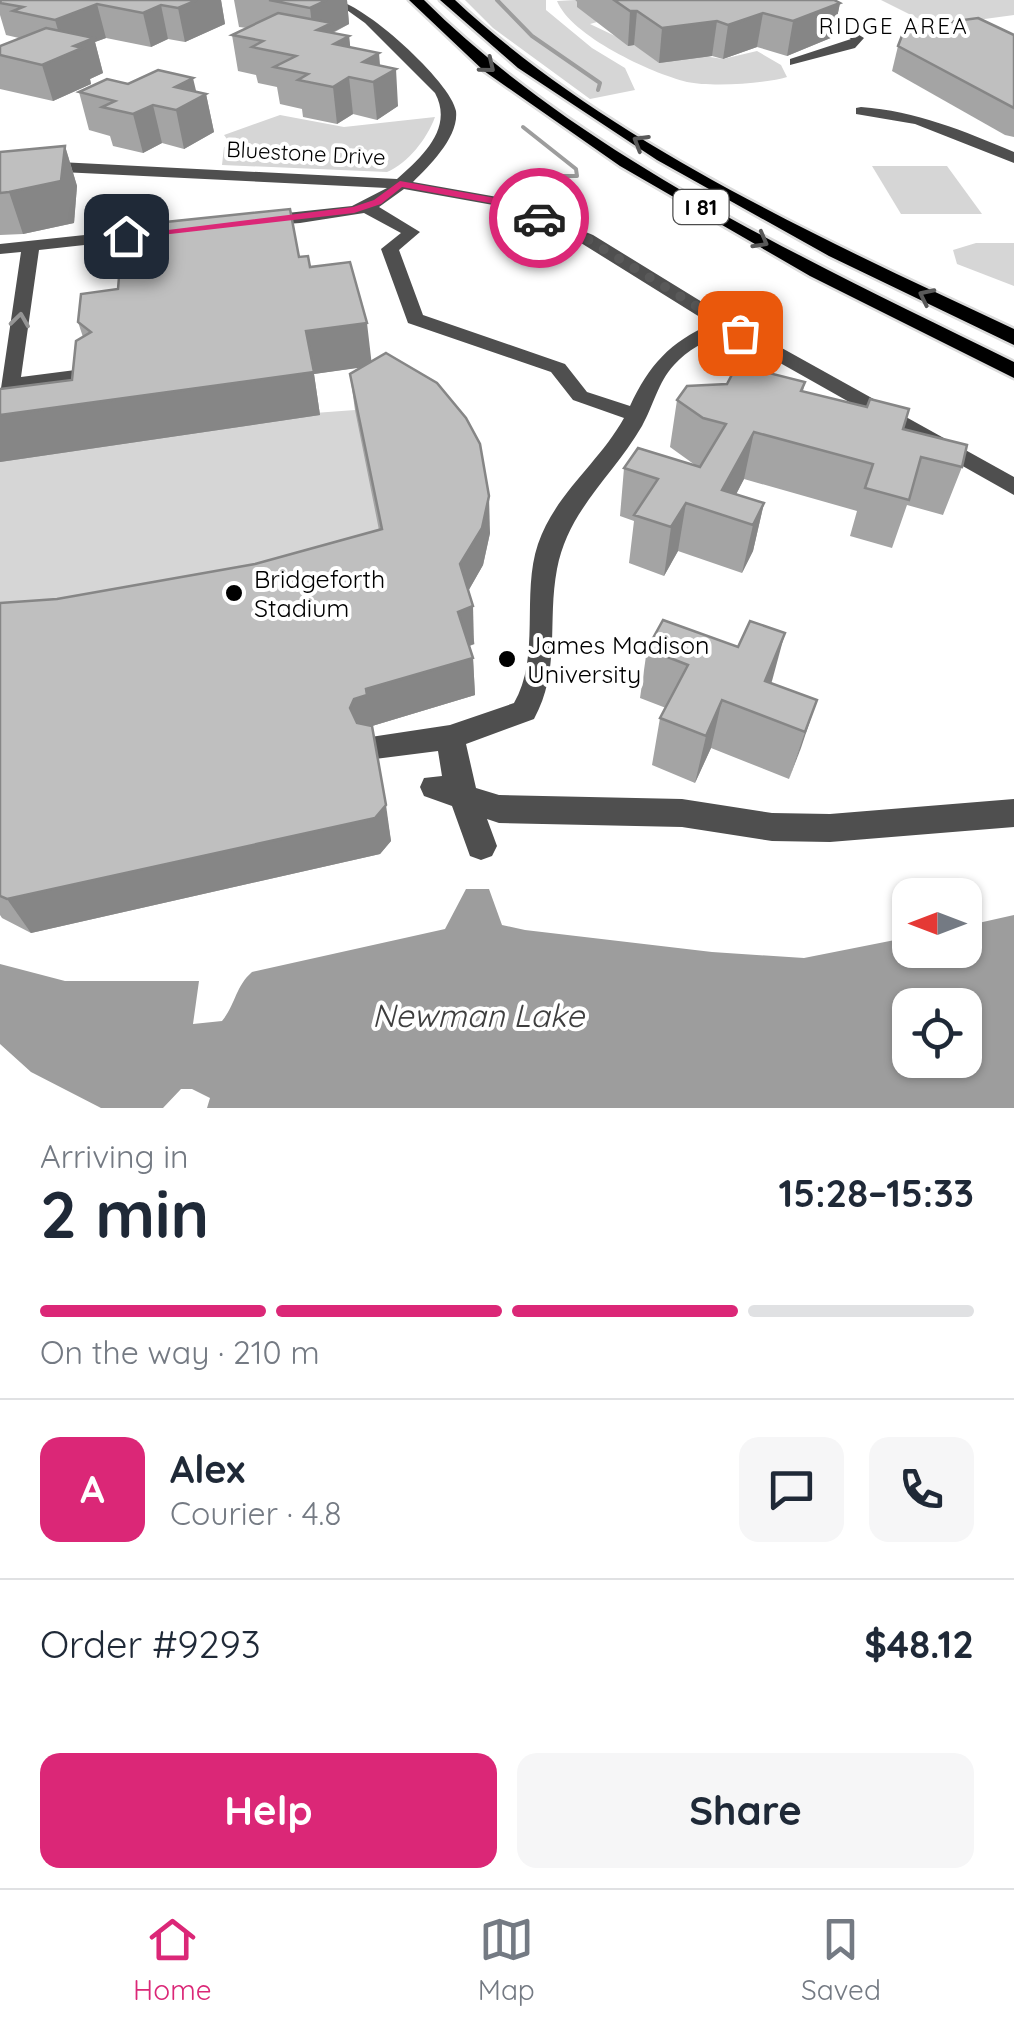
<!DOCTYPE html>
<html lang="en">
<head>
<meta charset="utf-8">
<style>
  :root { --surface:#fff; --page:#f6f6f7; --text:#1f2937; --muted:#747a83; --line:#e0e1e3; --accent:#db2777 }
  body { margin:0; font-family:Quicksand,sans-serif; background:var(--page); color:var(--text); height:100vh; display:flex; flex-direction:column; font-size:38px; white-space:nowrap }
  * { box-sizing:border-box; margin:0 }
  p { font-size:32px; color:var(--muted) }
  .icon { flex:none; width:55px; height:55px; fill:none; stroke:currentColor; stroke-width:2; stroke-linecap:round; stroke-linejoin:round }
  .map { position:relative; height:1108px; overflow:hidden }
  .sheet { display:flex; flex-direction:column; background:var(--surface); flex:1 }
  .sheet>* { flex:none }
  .needle { width:65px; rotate:270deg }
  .fabs { position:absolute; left:892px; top:878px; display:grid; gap:20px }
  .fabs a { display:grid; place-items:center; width:90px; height:90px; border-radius:20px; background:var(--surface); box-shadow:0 2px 8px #0004; font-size:50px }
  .pin { position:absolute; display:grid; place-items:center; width:85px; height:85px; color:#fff; margin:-42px; border-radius:20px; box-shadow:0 5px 15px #0006 }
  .courier { position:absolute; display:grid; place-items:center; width:100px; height:100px; margin:-50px; border:8px solid #db2777; border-radius:50%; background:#fff; color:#222; box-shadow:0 2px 12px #0007 }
  .summary em { font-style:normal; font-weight:700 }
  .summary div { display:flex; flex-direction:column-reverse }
  .summary { display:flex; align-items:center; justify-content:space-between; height:170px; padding:0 40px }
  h1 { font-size:65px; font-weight:700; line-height:75px }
  .bar { display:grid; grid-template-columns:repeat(4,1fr); gap:15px 10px; align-content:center; height:120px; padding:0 40px }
  .bar i { height:12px; border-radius:8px; background:var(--line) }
  .bar .selected { background:var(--accent) }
  .bar p { grid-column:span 4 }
  .line { display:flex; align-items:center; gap:25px; padding:0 40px; border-top:2px solid var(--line) }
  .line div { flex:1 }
  .round { display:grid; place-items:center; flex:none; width:105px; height:105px; border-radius:20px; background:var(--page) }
  .button { display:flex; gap:20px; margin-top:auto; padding:20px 40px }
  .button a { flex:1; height:115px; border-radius:20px; background:var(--accent); color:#fff; font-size:40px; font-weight:700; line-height:115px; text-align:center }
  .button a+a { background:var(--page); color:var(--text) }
  .menu { display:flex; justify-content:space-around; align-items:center; height:140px; border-top:2px solid var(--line); background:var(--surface); font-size:28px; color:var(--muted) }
  .menu a { display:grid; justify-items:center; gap:5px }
  .menu .selected { color:var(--accent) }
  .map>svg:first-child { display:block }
</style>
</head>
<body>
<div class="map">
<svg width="1014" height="1108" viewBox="0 0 1014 1108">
  <rect width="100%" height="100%" fill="#fff"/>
  <g fill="#d6d6d6">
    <path d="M465,0h81v10l46,38 33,20 10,22 -45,9 -97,-71z"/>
    <path d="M575,0l22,22 -7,2 44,21 89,14 34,-8 24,14 6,12c-23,7 -76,10 -100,5 -36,-9 -116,-46 -130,-81z"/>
    <path d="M881,0h133v15l-81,11z"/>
    <path d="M280,115l64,12 91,-10c-8,22 -27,46 -48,55l-165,-7 2,-18 8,-1 -8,-11z"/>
    <path d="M872,166h75l35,48h-81z"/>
    <path d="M976,243h38v43l-57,-22 -4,-14z"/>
    <path d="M355,410l128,155 -21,37 13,42 -15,6 15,45 -103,31 -372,75v-365z"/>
  </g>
  <path fill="#9d9d9d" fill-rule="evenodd" d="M466,889h23l13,36 23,5 187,22 92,6 106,-21v13h55v-24l49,-11v193h-807l3,-10 -18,-9h-11l-18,19h-62l-70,-36 -31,-28v-80l65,17h134l-6,43 29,-3c14,-17 13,-34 30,-49l193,-43zM910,1005h55v55h-55z"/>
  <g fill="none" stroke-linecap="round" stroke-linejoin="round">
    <g stroke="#9d9d9d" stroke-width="4">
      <path d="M497,0l35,36 68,47 -2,7"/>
      <path d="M523,127l53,42 1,7h-16l6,19 -9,19"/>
    </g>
    <g stroke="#dbdbdb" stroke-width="5">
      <g id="highway">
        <path d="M409,0h15c158,157 391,264 590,362v16l-204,-102 -190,-110 -136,-95z"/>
        <path d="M440,0h15c152,142 371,241 559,329v16l-185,-89 -172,-96 -139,-92z"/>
      </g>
    </g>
    <g fill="#4f4f4f" fill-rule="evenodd">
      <path d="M333,0c28,0 119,83 123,111 3,26 -26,54 -43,71l90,16 90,37 140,86 281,156v18l-289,-163c-19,9 -38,18 -51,33 -16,17 -21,42 -32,61 -29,50 -74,84 -85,143 -10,53 4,101 -23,150l-68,25 10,44 23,7 183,4 90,14 58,1 184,-15v28l-184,15 -58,-1 -90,-14 -183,-4 -12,-4 10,27 -5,10 -11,4 -11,-4 -18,-50 -28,-10 -4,-9 4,-9 18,-2 -4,-25 -63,8 -11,-3 -4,-9 4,-9 86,-13 64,-22c27,-46 7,-109 24,-159 17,-50 61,-81 86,-126l-51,-18 -22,-28 -143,-49 -27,-74 20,-16 -37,-20 -64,10 -41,3 -8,-5 8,-5 93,-10 35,-18 -387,-19v-10l397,20c25,-22 57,-51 38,-86l-70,-70zM404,189l89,16 88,38 130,81c-41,18 -62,41 -81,82l-43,-14 -22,-28 -142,-49 -24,-65 21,-18 -41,-25z"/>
      <path d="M789,0h14l61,38 -9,10 -65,17v-6l61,-20z"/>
      <path d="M861,107c55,4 103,24 153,45v11l-99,-39 -59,-10v-6z"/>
      <path d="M160,227l6,1v8l-127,14 -18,127 70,-9 10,6 -10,6 -91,15 21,-143 -21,2v-10z"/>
    </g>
    <use href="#highway" fill="#000" fill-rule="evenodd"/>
  </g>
  <g fill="#a4a4a4">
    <path d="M0,0h221l4,24 -40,18 -17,-3 -17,8 -45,-9 -11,4 8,31 -13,6 1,5 -38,17 -53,-12v-43l19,-8 -13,-3 -6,-20z"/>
    <path d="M234,0h113l2,24 -16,9 16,3 1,11 30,19 18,40 -21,14 -24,-6 -16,10 -34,-7 -1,-8 -22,-5 -3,-17 -19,-4 -2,-8 -18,-4 -6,-36 15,-7 -8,-1z"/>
    <path d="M575,0h259l6,3 -7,34 -46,19 -30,-9 -34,12 -11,-3 -53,7 -25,-18 -6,1 -51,-39v-5z"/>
    <path d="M1014,35v102l-9,-2 -113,-64 6,-25z"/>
    <path d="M128,84l78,10 8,38 -30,17 -22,-6 -19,10 -30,-7 -3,-10 -21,-6 -10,-38z"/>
    <path d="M65,146l12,40 -3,37 -51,11 -23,1v-83z"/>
    <path d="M299,257l11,10 61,95 119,171 -7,32 -15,26 6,53 -5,2 4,12 2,37 -103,31 19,115 -11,13 -349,79 -29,-15 -2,-3v-312l57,-4 198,-35 124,-34 -24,-120 -5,-36 12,-7 -48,7 6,41 -320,47v-73l72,-9 11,-43 -5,-15 40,-33z"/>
    <path d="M805,382l-2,9 100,38 59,38 -19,48 -36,-10 -15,43 -42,-12 7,-25 -113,-32 -8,15 28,9 -11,48 -11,22 -64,-22 -14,25 -35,-13 5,-42 -14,-5 4,-48 71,-3 -25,-18 7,-47z"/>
    <path d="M647,649l124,34 46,17 -28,79 -78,-31 -16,35 -43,-18 8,-47 6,-10 -26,-10z"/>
  </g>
  <g fill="#868686">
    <path d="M197,0h24l4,24 -40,18 -7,-34z"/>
    <path d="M322,0h25l2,24 -16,8 1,12 15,-8 4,35 -39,-29 -4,-34z"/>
    <path d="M840,3l-7,34 -46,19 6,-35z"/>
    <path d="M97,4l9,34 -11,4 8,31 -13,6 1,5 -38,17 -11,-36 23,-11 -10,-34z"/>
    <path d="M161,5l7,34 -17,8 -8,-34z"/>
    <path d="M630,11h7l-3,34 -6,1z"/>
    <path d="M763,13l-6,34 -34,12 5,-34z"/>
    <path d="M717,21l-5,35 -53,7 3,-35z"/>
    <path d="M379,53l2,24 15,-8 2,37 -21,14 -4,-38 -10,-20z"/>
    <path d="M349,77l4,37 -16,10 -4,-37z"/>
    <path d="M193,78l5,21 8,-5 8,38 -30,17 -8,-39 -1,-23z"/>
    <path d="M153,105l9,38 -19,10 -10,-39z"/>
    <path d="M65,146l12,40 -3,37 -51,11 -14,-42z"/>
    <path d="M367,323l5,43 -58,8 6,41 -320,47v-47l306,-84z"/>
    <path d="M754,432l-10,47 -19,37 -3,-26z"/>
    <path d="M489,496l1,37 -7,32 -21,37 -2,-38z"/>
    <path d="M686,503l-8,48 -14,25 7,-49z"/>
    <path d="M764,503l-11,48 -11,22 11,-48z"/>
    <path d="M473,606l1,38 -14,5 -2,-37z"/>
    <path d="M785,633l-13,48 -14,33 7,-33z"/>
    <path d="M473,658l2,37 -103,31 -11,10 -11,-28 4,-9 12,-10z"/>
    <path d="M722,700l-11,48 -16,35 11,-47z"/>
    <path d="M817,700l-16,48 -12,31 16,-47z"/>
    <path d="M386,805l5,36 -11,13 -349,79 -24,-34z"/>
  </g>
  <g fill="#bfbfbf" stroke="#868686" stroke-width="2.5">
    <path d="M1,0h196l-19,8 -17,-3 -18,8 -46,-9 -42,16 -42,-9 10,-4 -23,-4z"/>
    <path d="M269,0h58l-17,8z"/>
    <path d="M614,0h220l6,3 -47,18 -30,-8 -35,12 -11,-4 -55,7 -25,-17h-7z"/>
    <path d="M278,13l54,10 -15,7 32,6 -15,8 45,9 -16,9 33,7 -23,13 -24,-5 -16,10 -35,-7 10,-6 -34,-7 22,-11 -44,-9 11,-6 -31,-6z"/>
    <path d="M978,18l36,17v73l-116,-62 7,-18z"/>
    <path d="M46,28l48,10 -20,8 8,2 -40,17 -42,-10v-9z"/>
    <path d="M158,70l35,8 -18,9 31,7 -30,16 -23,-5 -20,9 -31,-7 13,-6 -36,-9 28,-13 21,5z"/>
    <path d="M65,146l-4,35 -52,11 -9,1v-41z"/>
    <path d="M290,209l9,48 9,-1 2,11 40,-5 17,61 -61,8 8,41 -314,43v-26l72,-9 4,-39 15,-9 -13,-10 3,-28 37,-5 1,-12 7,-1 2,-50z"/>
    <path d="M386,353l51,30 29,35 14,26 9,52 -7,32 -22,36 13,42 -15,6 15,46 -107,31 1,6 -13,4 -4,9 7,15 15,3 14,79 -11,13 -368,81 -7,-3v-293l57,-4 198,-35 127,-35 -32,-155z"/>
    <path d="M737,365l68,17 -4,9 66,16 3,-8 39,10 -6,20 64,16 -5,22 -41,-10 -12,43 -44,-12 8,-24 -119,-32 -32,58 42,13 -11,22 -67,-22 -15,24 -37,-12 24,-36 -34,-11 14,-20 62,19 26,-43 -23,-6 -26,-18 10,-14 40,-2z"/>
    <path d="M663,620l75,27 12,-26 35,12 -20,48 52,19 -12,32 -83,-32 -16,36 -46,-18 28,-53 -41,-16z"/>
  </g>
  <defs><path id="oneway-chevron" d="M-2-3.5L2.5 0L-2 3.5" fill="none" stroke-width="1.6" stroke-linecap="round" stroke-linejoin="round" transform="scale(2.5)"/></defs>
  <g stroke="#595959">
    <use href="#oneway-chevron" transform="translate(488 66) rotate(39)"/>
    <use href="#oneway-chevron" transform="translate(640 142) rotate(-149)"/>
    <use href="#oneway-chevron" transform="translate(761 241) rotate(29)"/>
    <use href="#oneway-chevron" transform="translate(926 296) rotate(-154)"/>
  </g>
  <use stroke="#959595" href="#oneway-chevron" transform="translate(20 320) rotate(-82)"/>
  <path fill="#db2777" d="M400,181l101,18 43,19 -5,3 -44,-17 -93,-17 -21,17 -27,9 -228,26 -6,-3 233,-29 21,-7z"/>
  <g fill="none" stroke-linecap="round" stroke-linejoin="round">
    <path stroke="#595959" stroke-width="10" stroke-dasharray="0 18" d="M539,218l48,21 153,94"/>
  </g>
  <g fill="#000" stroke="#fff" stroke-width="4">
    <circle cx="234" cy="593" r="10"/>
    <circle cx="507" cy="659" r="10"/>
  </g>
  <g text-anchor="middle" stroke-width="8" stroke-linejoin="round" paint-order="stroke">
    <g font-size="22" letter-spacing="2.5" fill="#000" stroke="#fff">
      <text x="894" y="34">RIDGE AREA</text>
    </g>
    <g font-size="22" fill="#000" stroke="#fff">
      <text transform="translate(306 153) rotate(3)" y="8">Bluestone Drive</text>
    </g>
    <rect fill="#fff" stroke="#4c4c4c" stroke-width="2.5" x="673.5" y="190" width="55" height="34" rx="8"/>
    <g font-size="22" font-weight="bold" fill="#000">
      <text x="701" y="215">I 81</text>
    </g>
    <g font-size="25" fill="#000" stroke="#fff" text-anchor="start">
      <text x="254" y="588">Bridgeforth<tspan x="254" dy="29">Stadium</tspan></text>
      <text x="527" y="654">James Madison<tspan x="527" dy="29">University</tspan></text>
    </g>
    <g font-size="32" font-style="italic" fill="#3e3e3e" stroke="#fff">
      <text x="478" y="1027">Newman Lake</text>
    </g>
  </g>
</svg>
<div class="fabs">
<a><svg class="needle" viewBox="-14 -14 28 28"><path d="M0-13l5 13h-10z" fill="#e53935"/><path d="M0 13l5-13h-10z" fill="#747a83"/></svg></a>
<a><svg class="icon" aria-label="locate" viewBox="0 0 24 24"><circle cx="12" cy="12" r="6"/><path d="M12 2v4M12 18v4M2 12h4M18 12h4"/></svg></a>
</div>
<div class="pin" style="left:740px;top:333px;background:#ea580c"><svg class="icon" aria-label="bag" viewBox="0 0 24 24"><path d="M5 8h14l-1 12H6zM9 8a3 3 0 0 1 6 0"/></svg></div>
<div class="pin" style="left:126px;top:236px;background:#1f2937"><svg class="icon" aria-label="home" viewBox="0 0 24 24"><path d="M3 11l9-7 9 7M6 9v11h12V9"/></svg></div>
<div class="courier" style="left:539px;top:218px"><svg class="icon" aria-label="car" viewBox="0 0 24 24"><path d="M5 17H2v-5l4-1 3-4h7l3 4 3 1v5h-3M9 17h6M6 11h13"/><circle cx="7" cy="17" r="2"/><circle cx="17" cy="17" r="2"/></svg></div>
</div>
<section class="sheet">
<div class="summary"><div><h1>2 min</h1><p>Arriving in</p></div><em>15:28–15:33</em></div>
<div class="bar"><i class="selected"></i><i class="selected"></i><i class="selected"></i><i></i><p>On the way · 210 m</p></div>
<div class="line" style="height:180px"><b class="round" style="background:var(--accent);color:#fff">A</b><div><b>Alex</b><p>Courier · 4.8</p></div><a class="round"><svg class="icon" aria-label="chat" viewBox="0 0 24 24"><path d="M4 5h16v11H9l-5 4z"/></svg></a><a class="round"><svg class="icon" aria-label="phone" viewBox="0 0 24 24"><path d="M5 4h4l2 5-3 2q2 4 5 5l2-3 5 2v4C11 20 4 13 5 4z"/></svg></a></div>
<div class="line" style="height:130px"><div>Order #9293</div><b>$48.12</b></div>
<div class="button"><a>Help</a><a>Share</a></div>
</section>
<nav class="menu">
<a class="selected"><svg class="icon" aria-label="home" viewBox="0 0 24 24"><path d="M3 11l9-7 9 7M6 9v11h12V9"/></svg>Home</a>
<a><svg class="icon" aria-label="map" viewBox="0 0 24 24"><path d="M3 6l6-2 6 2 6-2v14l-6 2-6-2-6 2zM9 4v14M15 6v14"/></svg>Map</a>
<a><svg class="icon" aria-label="saved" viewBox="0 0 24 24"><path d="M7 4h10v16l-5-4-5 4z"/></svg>Saved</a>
</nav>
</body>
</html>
